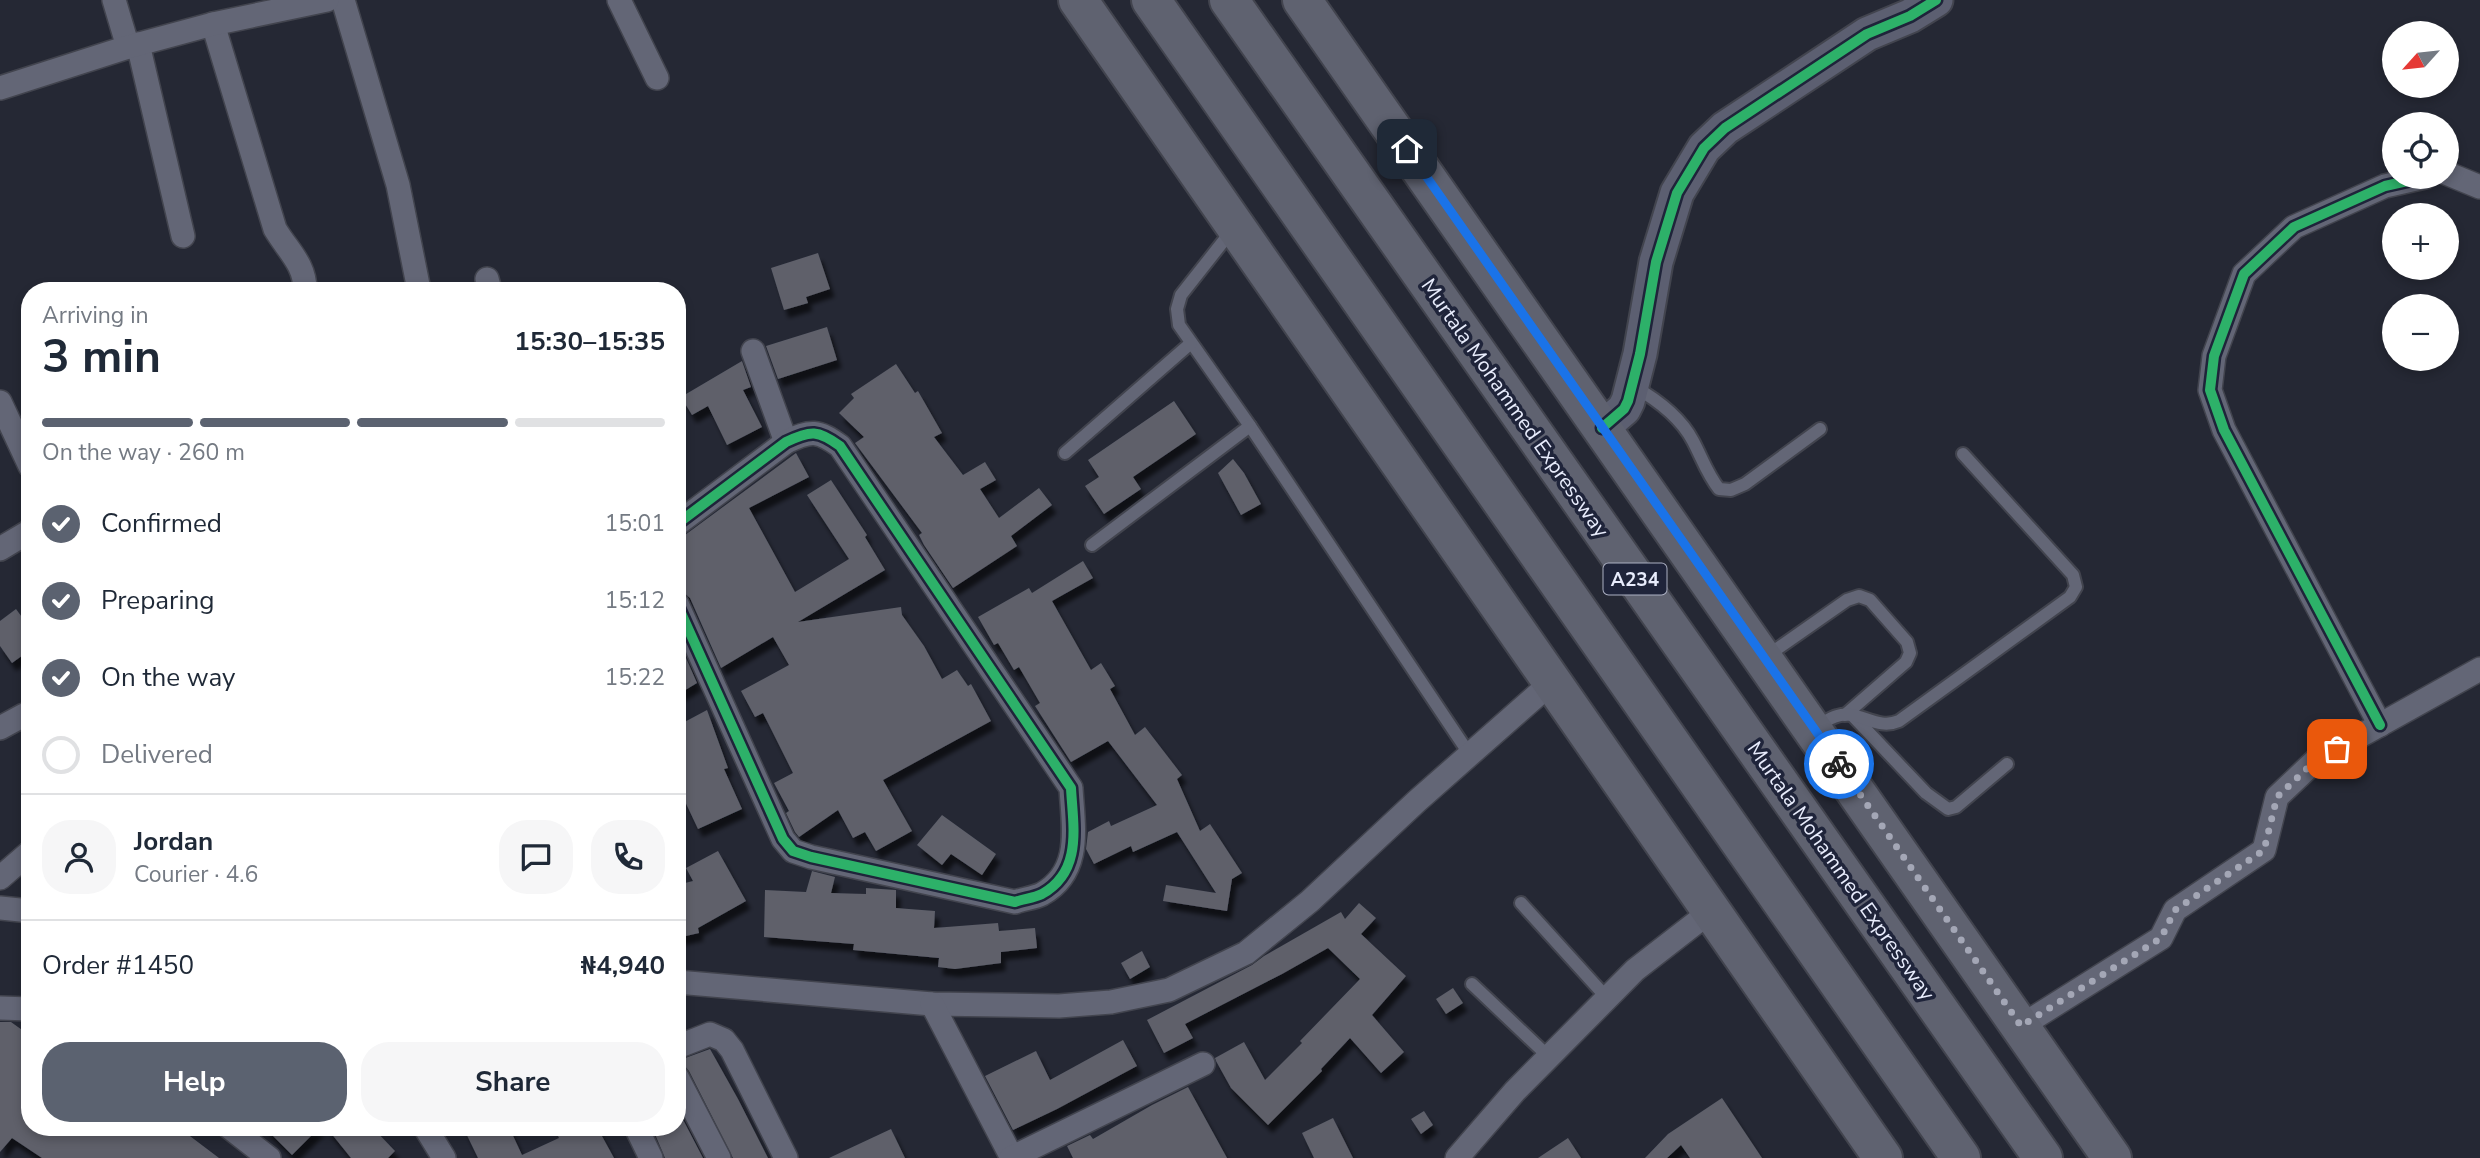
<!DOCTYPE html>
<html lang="en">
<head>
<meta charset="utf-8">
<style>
  :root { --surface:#fff; --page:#f6f6f7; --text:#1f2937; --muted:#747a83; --line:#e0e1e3; --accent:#5b6270 }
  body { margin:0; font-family:"Nunito Sans",sans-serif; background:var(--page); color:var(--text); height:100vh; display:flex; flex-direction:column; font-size:26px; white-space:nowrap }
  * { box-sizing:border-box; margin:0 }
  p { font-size:23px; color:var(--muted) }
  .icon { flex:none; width:38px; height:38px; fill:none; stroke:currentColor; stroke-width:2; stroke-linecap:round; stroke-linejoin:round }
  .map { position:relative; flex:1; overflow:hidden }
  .panel { position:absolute; left:21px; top:282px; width:665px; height:854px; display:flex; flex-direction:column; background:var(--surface); border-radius:28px; box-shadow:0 4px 10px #0003 }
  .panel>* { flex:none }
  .needle { width:46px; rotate:243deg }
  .buttons { position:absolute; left:2382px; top:21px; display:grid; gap:14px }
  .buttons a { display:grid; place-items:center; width:77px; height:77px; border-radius:50%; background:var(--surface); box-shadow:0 4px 10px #0003; font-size:35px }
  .pin { position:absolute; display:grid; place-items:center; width:60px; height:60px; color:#fff; margin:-30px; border-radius:14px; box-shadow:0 4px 10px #0006 }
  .courier { position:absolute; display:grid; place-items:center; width:70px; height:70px; margin:-35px; border:5px solid #1a73e8; border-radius:50%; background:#fff; color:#222; box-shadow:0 2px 9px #0007 }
  .headline em { font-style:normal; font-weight:700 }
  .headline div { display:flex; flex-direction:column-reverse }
  .headline { display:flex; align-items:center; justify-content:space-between; height:119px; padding:0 21px }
  h1 { font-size:46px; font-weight:700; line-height:52px }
  .bar { display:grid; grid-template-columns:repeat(4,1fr); gap:10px 7px; align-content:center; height:84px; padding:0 21px }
  .bar i { height:9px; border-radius:5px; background:var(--line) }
  .bar .selected { background:var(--accent) }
  .bar p { grid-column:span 4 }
  .line { display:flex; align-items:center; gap:18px; padding:0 21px; border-top:2px solid var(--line) }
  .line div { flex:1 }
  .round { display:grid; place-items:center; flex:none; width:74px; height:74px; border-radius:28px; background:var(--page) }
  ol { padding:0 21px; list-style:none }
  li { display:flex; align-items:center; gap:21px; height:77px }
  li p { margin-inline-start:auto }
  li .icon { padding:7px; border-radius:50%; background:var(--accent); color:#fff; stroke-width:4 }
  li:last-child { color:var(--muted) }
  li i { width:38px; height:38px; border:4px solid var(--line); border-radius:50% }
  .button { display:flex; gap:14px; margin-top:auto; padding:14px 21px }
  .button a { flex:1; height:80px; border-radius:28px; background:var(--accent); color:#fff; font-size:28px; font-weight:700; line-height:80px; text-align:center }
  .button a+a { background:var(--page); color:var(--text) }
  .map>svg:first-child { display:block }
</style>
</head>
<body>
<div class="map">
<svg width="2480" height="1158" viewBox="0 0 2480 1158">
  <defs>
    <filter id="shadow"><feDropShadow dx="4.5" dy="8" stdDeviation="2" flood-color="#0009"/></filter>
  </defs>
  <rect width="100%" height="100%" fill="#252834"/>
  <g fill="#5e606b" filter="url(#shadow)">
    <path d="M818,253l12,36 -24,8 2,6 -24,7 -13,-42z"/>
    <path d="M827,327l10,33 -59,19 -12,-33z"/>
    <path d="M742,361l9,26 -8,3 19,37 -35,18 -19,-39 -16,9 -11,-18z"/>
    <path d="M896,364l19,29 3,-2 24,42 -8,4 29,38 22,-13 11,18 -16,9 19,29 40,-30 13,17 -41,31 6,10 -64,42 -29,-43 -5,-10 3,-2 -67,-90 9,-6 -25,-24 15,-15 -3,-4z"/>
    <path d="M1174,401l22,33 -63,43 8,12 -37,25 -19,-28 14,-9 -11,-17z"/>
    <path d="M796,453l13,24 -60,31 46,84 54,-33 -42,-64 24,-15 36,55 -2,2 20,33 -87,52 103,-15 1,8 22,31 18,33 15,-9 11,16 3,-2 20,37 -108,59 29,51 -36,20 -11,-19 -12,6 -15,-28 -39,27 -4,-5 -9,-19 3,-2 -15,-28 19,-10 -30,-60 -8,4 -14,-26 48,-26 -16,-28 -52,31 -31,-70 -13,-11v-10l9,-4 -9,-15v-20l8,-3z"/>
    <path d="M1233,459l11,14 17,31 -20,11 -23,-42z"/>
    <path d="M1083,561l10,17 -41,23 39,69 10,-7 14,23 -5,3 25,46 10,-8 37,48 -5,4 23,52 10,-7 32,49 -10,6 -5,32 -64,-10 3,-16 50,8 -39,-61 -44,20 -2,-6 -37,18 -8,-15 2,-17 21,-11 2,5 46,-21 -49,-64 -37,21 -36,-56 5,-3 -21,-36 -5,3 -16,-27 -4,2 -16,-28 51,-29 3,5z"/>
    <path d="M16,609l14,19v22l-18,13 -12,-17v-25z"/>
    <path d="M686,658l11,25 -20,12v-32z"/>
    <path d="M707,710l21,58 -4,1 18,40 -44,20 -17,-36 -4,2v-69z"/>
    <path d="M942,815l54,39 -14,21 -31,-21 -9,11 -25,-20z"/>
    <path d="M718,851l28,50 -48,27 1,5 -22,5v-53l16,-4 -7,-13z"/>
    <path d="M812,871l23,6 -4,16 35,1v-6l30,2v18l39,3 -1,17 64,-5 1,8 36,-3 2,20 -36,4v11l-46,6 -17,-2 1,-9 -86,-8 1,-6 -90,-7 1,-47 41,2z"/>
    <path d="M1359,903l17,15 -15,16 45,42 -34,39 32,37 -23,21 -31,-35 -29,31 1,2 -54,54 -37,-37 -15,-27 -1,-3 29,-16 21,38 37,-37 -2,-2 60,-62 -32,-31 -46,26 -97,50 8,14 -29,15 -17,-33 105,-55 12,-9 77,-44 4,7z"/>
    <path d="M1142,951l8,16 -20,12 -9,-16z"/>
    <path d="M1453,988l10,15 -17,11 -10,-15z"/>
    <path d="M0,1022h11l14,10 -2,3 7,6v86h148l41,31h-177l-30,-20 -12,14z"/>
    <path d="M1123,1040l14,26 -80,43 -44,21 -28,-54 51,-25 14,29z"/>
    <path d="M710,1049l28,50 30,59h-35l-44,-87 -5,-6 -7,-2v-2z"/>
    <path d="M1188,1087l39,71h-154l-6,-12 23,-11 3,4 59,-34z"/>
    <path d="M1722,1098l40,60h-72l-9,-13 -14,13h-22l23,-24z"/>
    <path d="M677,1108l26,50h-38l-13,-31h25z"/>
    <path d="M1424,1111l9,14 -12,9 -10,-15z"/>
    <path d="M1333,1118l20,40h-39l-12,-25z"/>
    <path d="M264,1127h56l-28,28z"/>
    <path d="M326,1127h46l23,24 -7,7h-37z"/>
    <path d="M463,1127h46l13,28 37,-17 -5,-11h43l17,31h-136z"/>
    <path d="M891,1129l14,29h-76z"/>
    <path d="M1568,1138l13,20h-43z"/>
  </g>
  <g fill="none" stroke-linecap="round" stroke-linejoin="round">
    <g stroke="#42444e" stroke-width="16">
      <g id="lane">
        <path d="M1233,229l-52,66 -4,14 2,16 71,101 220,329"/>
        <path d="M1633,386c23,13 47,30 60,55 9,17 14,33 26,48l12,1 14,-6 75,-55"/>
        <path d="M1065,453l126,-110"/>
        <path d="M1092,545l158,-119"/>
        <path d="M1767,656l80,-56 12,-4 11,4 37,42 3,11 -4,9 -61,53"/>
        <path d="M1854,717l72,76 22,16 8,-2 51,-43"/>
        <path d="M1817,726c6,-3 13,-8 20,-10 22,-7 39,15 62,5l171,-124 6,-10 -3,-12 -110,-121"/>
        <path d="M1521,903l86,95"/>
        <path d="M1472,984l77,73"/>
      </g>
    </g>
    <g stroke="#42444e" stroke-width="26">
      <g id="street">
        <path d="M114,0l14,47"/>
        <path d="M343,0l55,185 21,105"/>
        <path d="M619,0l38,78"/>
        <path d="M213,24l62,205c13,22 30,35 30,61"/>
        <path d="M138,44l45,192"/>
        <path d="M0,88l128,-41 85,-23 114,-24"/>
        <path d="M2446,173l34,14"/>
        <path d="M487,279l3,11"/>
        <path d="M753,351l33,91"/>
        <path d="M0,402l30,64"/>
        <path d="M677,524l109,-82c25,-12 32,-12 54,4l231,342c2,38 12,83 -29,106 -8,4 -19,5 -27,8l-204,-45 -18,-6 -10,-12 -106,-235"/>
        <path d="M0,549l30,-18"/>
        <path d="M2380,725l-156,-295 -14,-40 4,-34 30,-82 50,-47 91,-41 40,-9"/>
        <path d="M0,728l24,-13"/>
        <path d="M0,878l30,-26"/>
        <path d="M0,908l30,3"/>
        <path d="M677,982l255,22 127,2 52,-4 58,-12 77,-37 64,-52 107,-100 135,-119"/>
        <path d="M932,1004l80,154"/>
        <path d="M0,1008l30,1"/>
        <path d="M2021,1026l140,-88 14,-28 89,-60 13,-53 38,-36 165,-92"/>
        <path d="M677,1047l33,-13 14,6 8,10 54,108"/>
        <path d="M677,1077l42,81"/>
        <path d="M229,1127l40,31"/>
        <path d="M425,1127l19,31"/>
        <path d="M636,1127l15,31"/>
        <path d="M1011,1158l192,-94"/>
        <path d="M1457,1158l58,-67 120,-121 76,-59"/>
      </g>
    </g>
    <g stroke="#42444e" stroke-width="37">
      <path id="secondary" d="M1602,428l22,-19 4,-8 12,-47 16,-92 21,-69 27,-45 21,-20 142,-94 43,-18 26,-16"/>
    </g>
    <g stroke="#42444e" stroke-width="42">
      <g id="highway">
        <path d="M1078,0l805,1158"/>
        <path d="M1151,0l810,1158"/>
        <path d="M1229,0l814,1158"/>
        <path d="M1302,0l810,1158"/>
      </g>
    </g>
    <use href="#lane" stroke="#636676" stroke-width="12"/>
    <use href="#street" stroke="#636676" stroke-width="23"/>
    <use href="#secondary" stroke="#5c5f71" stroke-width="33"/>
    <use href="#highway" stroke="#5f6270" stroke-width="38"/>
    <g stroke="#1f243a" stroke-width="15">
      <g id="cycleway">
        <path d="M1602,428l22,-19 4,-8 12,-47 16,-92 21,-69 27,-45 21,-20 142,-94 43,-18 26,-16"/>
        <path d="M677,524l109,-82c25,-12 32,-12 54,4l231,342c2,38 12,83 -29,106 -8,4 -19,5 -27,8l-204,-45 -18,-6 -10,-12 -106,-235"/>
        <path d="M2380,725l-156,-295 -14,-40 4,-34 30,-82 50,-47 91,-41 40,-9"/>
      </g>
    </g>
    <use href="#cycleway" stroke="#2db169" stroke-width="10"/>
  </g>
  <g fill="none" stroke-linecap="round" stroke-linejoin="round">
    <path stroke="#a4a7b6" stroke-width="7" stroke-dasharray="0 12.6" d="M1839,764l182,262 140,-88 14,-28 89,-60 13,-53 38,-36 22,-12"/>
    <path stroke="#1a73e8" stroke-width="9" d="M1407,149l432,615"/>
  </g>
  <g text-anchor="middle" stroke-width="7" stroke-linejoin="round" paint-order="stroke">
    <rect fill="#1f243a" stroke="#acb0c2" stroke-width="2" x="1603.5" y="563.5" width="63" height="31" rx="5"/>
    <g font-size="19" font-weight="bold" fill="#e8ecfc">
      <text x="1635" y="586">A234</text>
    </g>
    <g font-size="21" fill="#e8ecfc" stroke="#1f243a">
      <text transform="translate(1515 408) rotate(55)" y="7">Murtala Mohammed Expressway</text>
      <text transform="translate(1841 871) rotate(55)" y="7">Murtala Mohammed Expressway</text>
    </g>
  </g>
</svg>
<div class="buttons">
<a><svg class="needle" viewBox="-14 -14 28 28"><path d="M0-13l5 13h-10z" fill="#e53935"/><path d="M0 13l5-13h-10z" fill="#747a83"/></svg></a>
<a><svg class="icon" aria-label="locate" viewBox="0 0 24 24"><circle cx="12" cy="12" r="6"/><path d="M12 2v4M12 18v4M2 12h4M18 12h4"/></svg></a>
<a>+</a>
<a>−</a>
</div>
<div class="pin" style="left:2337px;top:749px;background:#ea580c"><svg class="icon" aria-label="bag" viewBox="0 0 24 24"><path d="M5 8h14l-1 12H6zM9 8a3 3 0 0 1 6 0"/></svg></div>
<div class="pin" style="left:1407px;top:149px;background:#1f2937"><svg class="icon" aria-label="home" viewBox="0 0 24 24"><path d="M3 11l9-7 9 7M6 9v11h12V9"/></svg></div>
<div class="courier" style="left:1839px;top:764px"><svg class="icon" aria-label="bike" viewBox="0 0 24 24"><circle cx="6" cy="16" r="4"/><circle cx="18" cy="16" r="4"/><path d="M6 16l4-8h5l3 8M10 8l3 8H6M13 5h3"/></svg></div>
<section class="panel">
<div class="headline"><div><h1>3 min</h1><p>Arriving in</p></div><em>15:30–15:35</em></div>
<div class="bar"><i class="selected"></i><i class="selected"></i><i class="selected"></i><i></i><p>On the way · 260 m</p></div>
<ol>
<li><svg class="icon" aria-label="check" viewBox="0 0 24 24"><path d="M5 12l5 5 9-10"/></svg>Confirmed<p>15:01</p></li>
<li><svg class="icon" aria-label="check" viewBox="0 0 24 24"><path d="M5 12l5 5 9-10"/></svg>Preparing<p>15:12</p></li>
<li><svg class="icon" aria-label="check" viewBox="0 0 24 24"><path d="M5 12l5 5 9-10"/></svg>On the way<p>15:22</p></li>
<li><i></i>Delivered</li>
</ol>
<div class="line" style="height:126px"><a class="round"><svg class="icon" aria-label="person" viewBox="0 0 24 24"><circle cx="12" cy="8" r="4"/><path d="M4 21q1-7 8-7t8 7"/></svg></a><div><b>Jordan</b><p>Courier · 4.6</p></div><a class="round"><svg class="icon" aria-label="chat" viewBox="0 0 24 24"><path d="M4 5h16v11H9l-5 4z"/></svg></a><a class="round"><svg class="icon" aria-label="phone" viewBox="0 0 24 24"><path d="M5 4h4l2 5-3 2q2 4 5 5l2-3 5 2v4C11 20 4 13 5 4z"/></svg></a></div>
<div class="line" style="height:91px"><div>Order #1450</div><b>₦4,940</b></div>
<div class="button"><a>Help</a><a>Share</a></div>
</section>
</div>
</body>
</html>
